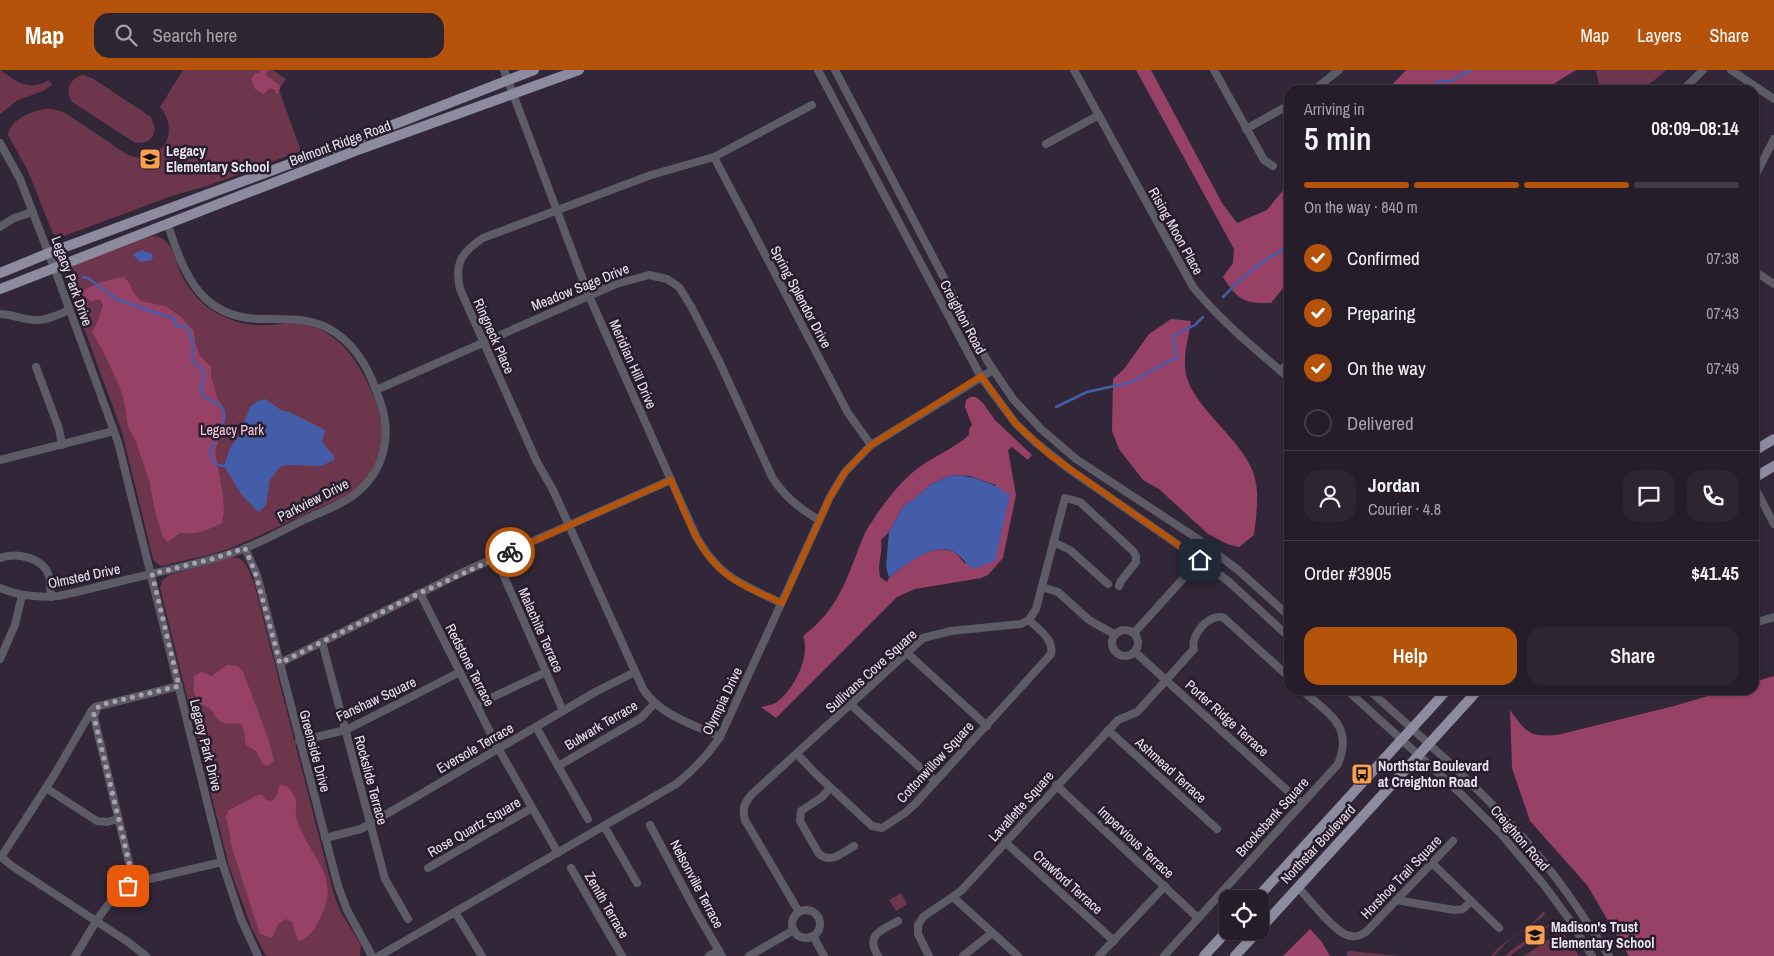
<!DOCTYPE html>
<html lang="en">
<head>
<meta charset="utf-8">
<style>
  :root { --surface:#251d2a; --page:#2d2632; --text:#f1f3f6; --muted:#a3a2a8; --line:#423b47; --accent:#b45309 }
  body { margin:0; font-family:"Archivo Narrow",sans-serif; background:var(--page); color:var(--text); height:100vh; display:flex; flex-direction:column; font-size:19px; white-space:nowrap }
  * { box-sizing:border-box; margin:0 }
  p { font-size:16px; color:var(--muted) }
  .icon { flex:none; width:28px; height:28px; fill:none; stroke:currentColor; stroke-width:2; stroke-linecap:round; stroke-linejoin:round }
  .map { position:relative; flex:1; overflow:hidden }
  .sheet { position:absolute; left:1284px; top:15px; width:475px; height:610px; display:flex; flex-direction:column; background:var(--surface); border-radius:15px; box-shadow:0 1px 4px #0004,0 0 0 1px var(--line) }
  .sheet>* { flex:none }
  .fabs { position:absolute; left:1219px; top:820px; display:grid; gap:10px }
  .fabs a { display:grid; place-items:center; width:50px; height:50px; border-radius:10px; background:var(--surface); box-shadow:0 1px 4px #0004,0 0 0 1px var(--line); font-size:25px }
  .pin { position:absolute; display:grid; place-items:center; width:42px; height:42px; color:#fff; margin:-21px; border-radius:10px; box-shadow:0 2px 8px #0006 }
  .courier { position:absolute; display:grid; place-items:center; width:50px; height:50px; margin:-25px; border:4px solid #b45309; border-radius:50%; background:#fff; color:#222; box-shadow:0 1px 6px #0007 }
  .head em { font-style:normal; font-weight:600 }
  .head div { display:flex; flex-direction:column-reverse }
  .head { display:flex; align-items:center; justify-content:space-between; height:85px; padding:0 20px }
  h1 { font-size:32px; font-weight:600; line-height:38px }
  .bar { display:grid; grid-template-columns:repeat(4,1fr); gap:8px 5px; align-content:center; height:60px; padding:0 20px }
  .bar i { height:6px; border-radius:4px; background:var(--line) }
  .bar .active { background:var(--accent) }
  .bar p { grid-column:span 4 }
  .line { display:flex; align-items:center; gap:12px; padding:0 20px; border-top:1px solid var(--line) }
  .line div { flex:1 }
  .round { display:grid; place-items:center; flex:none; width:52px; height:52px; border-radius:15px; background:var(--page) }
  ol { padding:0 20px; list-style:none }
  li { display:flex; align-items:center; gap:15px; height:55px }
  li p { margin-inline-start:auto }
  li .icon { padding:5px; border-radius:50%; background:var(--accent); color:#fff; stroke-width:4 }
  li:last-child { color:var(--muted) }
  li i { width:28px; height:28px; border:2px solid var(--line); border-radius:50% }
  .primary-button { display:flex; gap:10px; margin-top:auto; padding:10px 20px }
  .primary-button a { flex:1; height:58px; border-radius:15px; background:var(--accent); color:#fff; font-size:20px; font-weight:600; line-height:58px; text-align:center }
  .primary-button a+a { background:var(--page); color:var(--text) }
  header { display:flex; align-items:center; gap:30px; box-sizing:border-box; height:70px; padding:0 25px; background:var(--accent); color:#fff }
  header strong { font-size:24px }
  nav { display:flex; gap:28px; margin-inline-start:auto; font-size:18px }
  .search { width:350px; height:45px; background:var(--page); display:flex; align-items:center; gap:12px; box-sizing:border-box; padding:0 18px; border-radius:15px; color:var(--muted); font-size:19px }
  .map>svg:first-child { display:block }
</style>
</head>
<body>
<header>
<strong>Map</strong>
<div class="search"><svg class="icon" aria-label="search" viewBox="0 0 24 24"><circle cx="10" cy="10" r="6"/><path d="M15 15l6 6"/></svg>Search here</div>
<nav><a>Map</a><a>Layers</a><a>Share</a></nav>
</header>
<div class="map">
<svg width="1774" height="886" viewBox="0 0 1774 886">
  <rect width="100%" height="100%" fill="#312738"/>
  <g fill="#6d364d">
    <path d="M0,0c18,12 27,22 49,10l3,5 -9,6 -25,9 -18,14z"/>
    <path d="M183,0h90l13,9 -7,11 22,61 -91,34 -38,11 -111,41 -8,-3 -25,-63 -20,-36c2,-16 27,-26 41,-26 6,0 11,2 16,4 14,9 28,19 42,28 8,5 15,12 24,15 14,5 30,-3 36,-16 4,-12 1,-24 -7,-33z"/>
    <path d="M1596,0h70c-25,24 -33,20 -66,20z"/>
    <path d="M83,5l9,3 59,39 4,11c-1,12 -10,17 -21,14l-62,-40c-8,-12 -2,-24 11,-27z"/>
    <path d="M151,166c23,-2 24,29 33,44 6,10 14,19 22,26 18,13 39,21 61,19 8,0 18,-2 26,-2 38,2 61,30 75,61 10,20 17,40 13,62 -4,18 -14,34 -28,45 -12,9 -27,14 -41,20 -26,12 -52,25 -79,36l-17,6 -54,13 -5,-2 -4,-5 -31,-127 -57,-156 2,-5 7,-6z"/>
    <path d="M233,487c13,0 16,15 21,26l79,308 7,20 21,34 -1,11h-94l-14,-27 -23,-63 -69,-278 2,-7 7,-6z"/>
    <path d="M901,823l6,11 -11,7 -7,-11z"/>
    <path d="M1543,842h2l-1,4 -35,24 -15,16h-3c15,-19 38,-26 52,-44z"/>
    <path d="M1553,852v1l-43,33h-5l9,-8z"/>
    <path d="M1561,861l8,9 10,16h-55z"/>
    <path d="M1350,881l49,5h-52v-4z"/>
  </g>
  <g fill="#984167" fill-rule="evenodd">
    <path d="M261,0h7l-3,4 15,12 -1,6 -3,2 -1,-4 -5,-2 -6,6 -10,-6v-4l-3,-5 5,-6 2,1z"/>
    <path d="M1136,0h15l71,133 15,20 30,-13 22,-27v98l-18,22c-27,1 -34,-4 -48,-26l10,-14 1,-14z"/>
    <path d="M1406,0h170l-32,20h-157z"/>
    <path d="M124,207l5,5 4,10 8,9 24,5 15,10 14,15 1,11 5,14 11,11v9l6,22 8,13v8l-10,32 8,45 1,15 -2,12c-15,7 -25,12 -42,10l-12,9 -5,-5 -8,-26 -6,-31 -13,-38 -8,-15 -4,-26 -4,-13 -16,-35 -12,-21 7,-14 4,-13 -3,-6 -9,2 -8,-5v-5c12,-8 26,-12 41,-14z"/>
    <path d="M1171,249l20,2c-2,14 -7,31 -6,45 0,37 58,72 69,109 6,19 2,41 0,60l-15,12 -12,-3 -19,-10 -49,-45 -16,-9 -24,-31 -7,-18 1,-52 11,-10 25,-35z"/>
    <path d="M970,327h6l7,6 12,17 37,35 -4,5 -16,-13 -4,3 8,45 -13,63 -15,17 -7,3 -66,11 -18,8 -121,121 -15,-11c5,-1 12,-2 16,-5 17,-12 34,-46 26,-66 29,-22 39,-44 52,-78 5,-12 8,-24 16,-35 12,-19 29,-41 47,-55 17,-12 36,-20 51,-33v-6l3,-4 -7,-18 1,-7zM951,405l19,1 26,9 -31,79c-3,-4 -7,-10 -11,-12 -22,-11 -49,13 -65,26l-2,4 -7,-5c-3,-13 3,-24 1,-37l8,-8 15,-27 9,-5 17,-15z"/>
    <path d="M227,595l11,1 5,6 25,66 6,23 -6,5 -5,-2 -7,-13 -10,-6 -2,-15 -3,-6c-6,-1 -12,0 -16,-1 -13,-2 -7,-15 -25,-19l-6,-11v-17l7,-4 11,4z"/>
    <path d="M1774,606v280h-145l-42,-71 -57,-64 -18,-53 -2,-58c17,23 18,27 47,25l117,-29 54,-16h26v-8z"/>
    <path d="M279,715l8,1c17,19 4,20 11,38 15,36 44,55 21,96 -5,10 -9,18 -21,21l-6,-19 -6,-3 -8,5 -6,14 -12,-4 -28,-86 -6,-32 3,-6 29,-15 4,-1 4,6 7,1 5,-8z"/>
    <path d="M1310,859l12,13 8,14h-47z"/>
  </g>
  <g fill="#445da8">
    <path d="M142,180l10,4 1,3 -2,3 -10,2 -7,-6 -1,-2z"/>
    <path d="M265,329l16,11 8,2 36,18 -3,12 12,14v4l-13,6 -33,-1 -7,1 -11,14 -4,25 -7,7 -2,-1 -15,-16 -18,-29 6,-18 9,-12 11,-29 8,-6z"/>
    <path d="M951,405c23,1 39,6 59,20l-15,66 -22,8c-7,-5 -11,-12 -17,-16 -20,-14 -52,13 -67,25l-3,-12 3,-34 15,-27 9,-5 17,-15z"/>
  </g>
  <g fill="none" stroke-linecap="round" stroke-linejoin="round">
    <g stroke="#445da8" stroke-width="2.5">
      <path d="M1435,20l3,-9h14l19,-11"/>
      <path d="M83,207l5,1 30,22 57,19v5l4,3 7,-1c7,12 8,22 6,35l7,5 5,6 -3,21 2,3 18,10c1,3 4,8 3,12 -1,19 -22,28 -9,46l9,2"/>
      <path d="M1223,227c20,-20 39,-39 66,-49"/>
      <path d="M1056,337l31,-15 45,-10 33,-19 12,-5 -4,-22 22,-11 8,-8"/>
    </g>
    <g stroke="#5d5c66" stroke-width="8">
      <path d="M504,0l85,226 107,240c22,41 46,48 85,67"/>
      <path d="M818,0l163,307 35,47 19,18 34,27 131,91 28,21 61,56"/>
      <path d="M835,0l153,292 25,37 28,30 35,30 119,78 43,33 51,46"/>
      <path d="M1074,0l119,217c29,35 61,61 96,91"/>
      <path d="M1214,0l50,90 9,6"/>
      <path d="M1731,0l43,29"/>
      <path d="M1314,20l25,-20"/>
      <path d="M1683,20l20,-20"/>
      <path d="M1246,59l43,-24"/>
      <path d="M0,73l20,36 38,99 60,164 104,420 19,57 17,37"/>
      <path d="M1046,74l53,-29"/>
      <path d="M714,87l134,256 23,32"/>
      <path d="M1754,108l20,-39"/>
      <path d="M0,157l14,-9 19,-6"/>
      <path d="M1754,201l20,13"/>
      <path d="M0,244c13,0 23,6 35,6 12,1 24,-6 34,-10"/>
      <path d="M36,297l23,62 3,16"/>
      <path d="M1281,301l8,-9"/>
      <path d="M376,320l240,-106 33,-9 18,4 12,8 13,21 28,55 52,114c12,19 27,31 47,43"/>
      <path d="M0,390l114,-29"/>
      <path d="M1754,416l20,38"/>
      <path d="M1053,472l17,8 38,34"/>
      <path d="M245,478l12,27 81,311 9,24 25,46"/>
      <path d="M0,488c16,-6 43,-1 49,18 2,7 1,14 2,21"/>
      <path d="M496,488l67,153"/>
      <path d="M1042,517l16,5 31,28 25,14"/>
      <path d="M0,518c19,8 38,10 59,8 31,-7 61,-15 92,-22 28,-7 56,-12 84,-22 24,-8 48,-22 71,-33 19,-9 41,-16 56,-31 23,-22 29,-54 19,-84 -9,-27 -20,-54 -45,-71 -21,-15 -44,-14 -69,-14 -64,2 -82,-41 -99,-94"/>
      <path d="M420,523l78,155 60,105"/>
      <path d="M1754,553l20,-6"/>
      <circle cx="1125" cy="573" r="13"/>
      <path d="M1134,563l76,-84"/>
      <path d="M322,572l63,237 23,40"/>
      <path d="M1135,582l166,151"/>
      <path d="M907,583l80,73"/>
      <path d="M0,589l15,-34 7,-30"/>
      <path d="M280,593l181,-90 210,-93"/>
      <path d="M1347,620l112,102 42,42 43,51 25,34 23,37"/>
      <path d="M1369,620c50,45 102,90 147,140 36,38 65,82 93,126"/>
      <path d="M476,635l70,-33"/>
      <path d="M851,635l84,76"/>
      <path d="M97,638l-3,9 40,166"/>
      <path d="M536,657l52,92"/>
      <path d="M1108,660l109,99"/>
      <path d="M720,667c-28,-13 -60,-22 -77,-48l-90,-199 -16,-28 -77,-173c-6,-26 2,-37 23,-51l168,-63 63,-18 98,-52"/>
      <path d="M299,671l47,-11 114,-58"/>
      <path d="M797,684l19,20 56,52 10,2 23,-15 10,-9 136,-150c3,-15 -12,-24 -22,-34"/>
      <path d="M558,696l83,-48 14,-15"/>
      <path d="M1056,715l142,133"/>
      <path d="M46,718l51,33 10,1 11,-3"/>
      <path d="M830,718l-8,9 -21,14 -1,10 19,33c12,10 23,-1 35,-8"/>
      <path d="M650,755l48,90 24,41"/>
      <path d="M604,756l33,57"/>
      <path d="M325,768l36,-9 236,-138 38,-19"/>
      <path d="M1005,772l109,99"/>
      <path d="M0,786l12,10 116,76 18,14"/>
      <path d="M1,787l52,-80 39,-67 3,-3 84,-21"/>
      <path d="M1432,793l67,65"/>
      <path d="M428,798l104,-60"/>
      <path d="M571,798l51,88"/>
      <path d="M1298,817c10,11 36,44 49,48 7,3 13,1 19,-3l87,-91"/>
      <path d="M953,827l65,59"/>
      <path d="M1396,830l58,10 9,-1 8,-8"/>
      <circle cx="806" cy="854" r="14"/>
      <path d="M455,842l27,44"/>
      <path d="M799,842l-54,-92c-3,-11 -1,-16 6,-25l172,-157 28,-7 70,-7 8,-4 7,-11 29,-111 15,4 53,49 3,5v6l-15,19 -2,5"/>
      <path d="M813,866l11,20"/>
      <path d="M75,886c17,-26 34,-66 66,-75l81,-19"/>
      <path d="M379,886l297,-172c18,-14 31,-28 44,-47l110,-240 15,-25 26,-27 122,-75"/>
      <path d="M709,886l10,-6"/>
      <path d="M749,886l45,-26"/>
      <path d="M878,886c-13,-22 3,-25 20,-35"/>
      <path d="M929,886l-11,-22v-9l5,-8 38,-26 157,-171 19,-8 3,-3 54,-60c-4,-14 16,-37 30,-31l65,59"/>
      <path d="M963,886l29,-23"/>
      <path d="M1099,886l66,-70"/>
      <path d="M1164,886l174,-192c16,-39 -10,-50 -36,-74"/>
    </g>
    <g stroke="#8d8b9f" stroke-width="10">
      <path d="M0,203l49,-20 300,-111 185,-72"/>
      <path d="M0,219l355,-138 224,-81"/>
      <path d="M1754,381l20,-12"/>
      <path d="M1754,408l20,-12"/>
      <path d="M1256,829l191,-209"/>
      <path d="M1260,859l218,-239"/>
      <path d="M1204,886l24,-26"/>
      <path d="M1235,886l23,-25"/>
    </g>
  </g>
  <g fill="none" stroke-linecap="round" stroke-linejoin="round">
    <path stroke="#aaa2b0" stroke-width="5" stroke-dasharray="0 9" d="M128,816l6,-3 -40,-166v-5l6,-7 79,-19 -27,-112 60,-15 33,-11 11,27 24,88 140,-70 90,-41"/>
    <path stroke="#b45309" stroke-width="6" d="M510,482l161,-72c15,35 27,74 59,97 15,11 35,18 52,26l48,-106 15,-25 26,-27 110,-69 35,48 34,31 150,105"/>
  </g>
  <defs>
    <g id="school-square" transform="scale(1.125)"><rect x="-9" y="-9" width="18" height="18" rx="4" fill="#f99f4d" stroke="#271d2e"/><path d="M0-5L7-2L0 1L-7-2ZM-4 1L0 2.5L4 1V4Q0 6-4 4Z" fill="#111"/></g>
    <g id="bus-square" transform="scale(1.125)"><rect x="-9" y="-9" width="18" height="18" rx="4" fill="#f99f4d" stroke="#271d2e"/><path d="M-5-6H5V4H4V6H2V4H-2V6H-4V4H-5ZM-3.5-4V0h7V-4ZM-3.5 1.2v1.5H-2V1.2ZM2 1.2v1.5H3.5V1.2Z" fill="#111"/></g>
  </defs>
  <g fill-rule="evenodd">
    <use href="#school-square" x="150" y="89"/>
    <use href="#bus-square" x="1362" y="704"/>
    <use href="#school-square" x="1535" y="865"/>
  </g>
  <g text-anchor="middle" stroke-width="5" stroke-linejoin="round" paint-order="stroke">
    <g font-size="14" fill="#ebe5f0" stroke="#271d2e">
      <text transform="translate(340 73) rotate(-20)" y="5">Belmont Ridge Road</text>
      <text transform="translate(1176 161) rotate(61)" y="5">Rising Moon Place</text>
      <text transform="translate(72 211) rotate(70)" y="5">Legacy Park Drive</text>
      <text transform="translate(580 217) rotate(-22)" y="5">Meadow Sage Drive</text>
      <text transform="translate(801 227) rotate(62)" y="5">Spring Splendor Drive</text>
      <text transform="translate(963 247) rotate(62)" y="5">Creighton Road</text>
      <text transform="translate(494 266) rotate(66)" y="5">Ringneck Place</text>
      <text transform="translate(633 294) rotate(66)" y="5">Meridian Hill Drive</text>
      <text transform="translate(313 430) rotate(-27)" y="5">Parkview Drive</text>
      <text transform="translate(84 506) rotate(-12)" y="5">Olmsted Drive</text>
      <text transform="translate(541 560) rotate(66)" y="5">Malachite Terrace</text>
      <text transform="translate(470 595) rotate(63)" y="5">Redstone Terrace</text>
      <text transform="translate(871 601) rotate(-42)" y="5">Sullivans Cove Square</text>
      <text transform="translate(376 629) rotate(-25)" y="5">Fanshaw Square</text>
      <text transform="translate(722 631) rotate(-64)" y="5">Olympia Drive</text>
      <text transform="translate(1227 648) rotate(42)" y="5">Porter Ridge Terrace</text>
      <text transform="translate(601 655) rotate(-31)" y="5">Bulwark Terrace</text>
      <text transform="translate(206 675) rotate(76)" y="5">Legacy Park Drive</text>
      <text transform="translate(475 678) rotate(-30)" y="5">Eversole Terrace</text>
      <text transform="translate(315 681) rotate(75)" y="5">Greenside Drive</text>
      <text transform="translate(935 692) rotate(-47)" y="5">Cottonwillow Square</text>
      <text transform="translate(1171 700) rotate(42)" y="5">Ashmead Terrace</text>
      <text transform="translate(371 710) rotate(75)" y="5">Rockslide Terrace</text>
      <text transform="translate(1021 736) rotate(-48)" y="5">Lavallette Square</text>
      <text transform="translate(1272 747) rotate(-48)" y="5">Brooksbank Square</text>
      <text transform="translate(474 757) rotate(-30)" y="5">Rose Quartz Square</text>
      <text transform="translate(1520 768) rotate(49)" y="5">Creighton Road</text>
      <text transform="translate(1136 772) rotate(43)" y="5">Impervious Terrace</text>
      <text transform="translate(1318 774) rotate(-47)" y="5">Northstar Boulevard</text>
      <text transform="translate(1401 807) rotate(-46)" y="5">Horshoe Trail Square</text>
      <text transform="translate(1068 812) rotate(42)" y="5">Crawford Terrace</text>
      <text transform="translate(697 814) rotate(62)" y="5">Nelsonville Terrace</text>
      <text transform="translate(607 835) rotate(60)" y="5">Zenith Terrace</text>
    </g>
    <g font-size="14" font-weight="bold" fill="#ebe5f0" stroke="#271d2e" text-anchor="start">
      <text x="166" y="86">Legacy<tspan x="166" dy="16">Elementary School</tspan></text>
      <text x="1378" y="701">Northstar Boulevard<tspan x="1378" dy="16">at Creighton Road</tspan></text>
      <text x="1551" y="862">Madison's Trust<tspan x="1551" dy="16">Elementary School</tspan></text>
    </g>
    <g font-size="14" fill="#fdcbdd" stroke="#271d2e">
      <text x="232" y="365">Legacy Park</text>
    </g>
  </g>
</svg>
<div class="fabs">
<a><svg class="icon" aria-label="locate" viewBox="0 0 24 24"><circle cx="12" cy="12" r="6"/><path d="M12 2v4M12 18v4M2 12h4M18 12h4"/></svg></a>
</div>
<div class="pin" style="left:128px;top:816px;background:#ea580c"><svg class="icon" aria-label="bag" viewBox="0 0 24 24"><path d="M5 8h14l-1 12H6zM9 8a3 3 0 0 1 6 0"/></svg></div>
<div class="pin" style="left:1200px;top:490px;background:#1f2937"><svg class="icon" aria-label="home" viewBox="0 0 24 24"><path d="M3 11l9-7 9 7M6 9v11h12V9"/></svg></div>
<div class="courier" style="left:510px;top:482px"><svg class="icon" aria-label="bike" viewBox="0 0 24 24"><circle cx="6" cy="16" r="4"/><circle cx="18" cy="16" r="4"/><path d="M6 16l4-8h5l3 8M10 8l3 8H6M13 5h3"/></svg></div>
<section class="sheet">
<div class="head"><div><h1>5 min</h1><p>Arriving in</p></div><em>08:09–08:14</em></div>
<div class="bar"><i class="active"></i><i class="active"></i><i class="active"></i><i></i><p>On the way · 840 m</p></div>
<ol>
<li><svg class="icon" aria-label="check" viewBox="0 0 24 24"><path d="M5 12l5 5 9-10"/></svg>Confirmed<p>07:38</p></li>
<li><svg class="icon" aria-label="check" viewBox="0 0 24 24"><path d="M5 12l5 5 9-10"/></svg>Preparing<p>07:43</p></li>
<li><svg class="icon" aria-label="check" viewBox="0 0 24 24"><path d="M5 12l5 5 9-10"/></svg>On the way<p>07:49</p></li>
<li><i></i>Delivered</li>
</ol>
<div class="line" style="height:90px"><a class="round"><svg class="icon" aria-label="person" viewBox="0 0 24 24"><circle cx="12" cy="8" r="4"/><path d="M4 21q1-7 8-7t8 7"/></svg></a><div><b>Jordan</b><p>Courier · 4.8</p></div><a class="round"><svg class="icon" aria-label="chat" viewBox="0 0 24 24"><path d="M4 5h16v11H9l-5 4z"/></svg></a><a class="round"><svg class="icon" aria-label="phone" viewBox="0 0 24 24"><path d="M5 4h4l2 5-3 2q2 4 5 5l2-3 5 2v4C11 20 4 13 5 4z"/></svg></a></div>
<div class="line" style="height:65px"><div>Order #3905</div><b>$41.45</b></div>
<div class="primary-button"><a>Help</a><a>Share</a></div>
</section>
</div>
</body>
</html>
